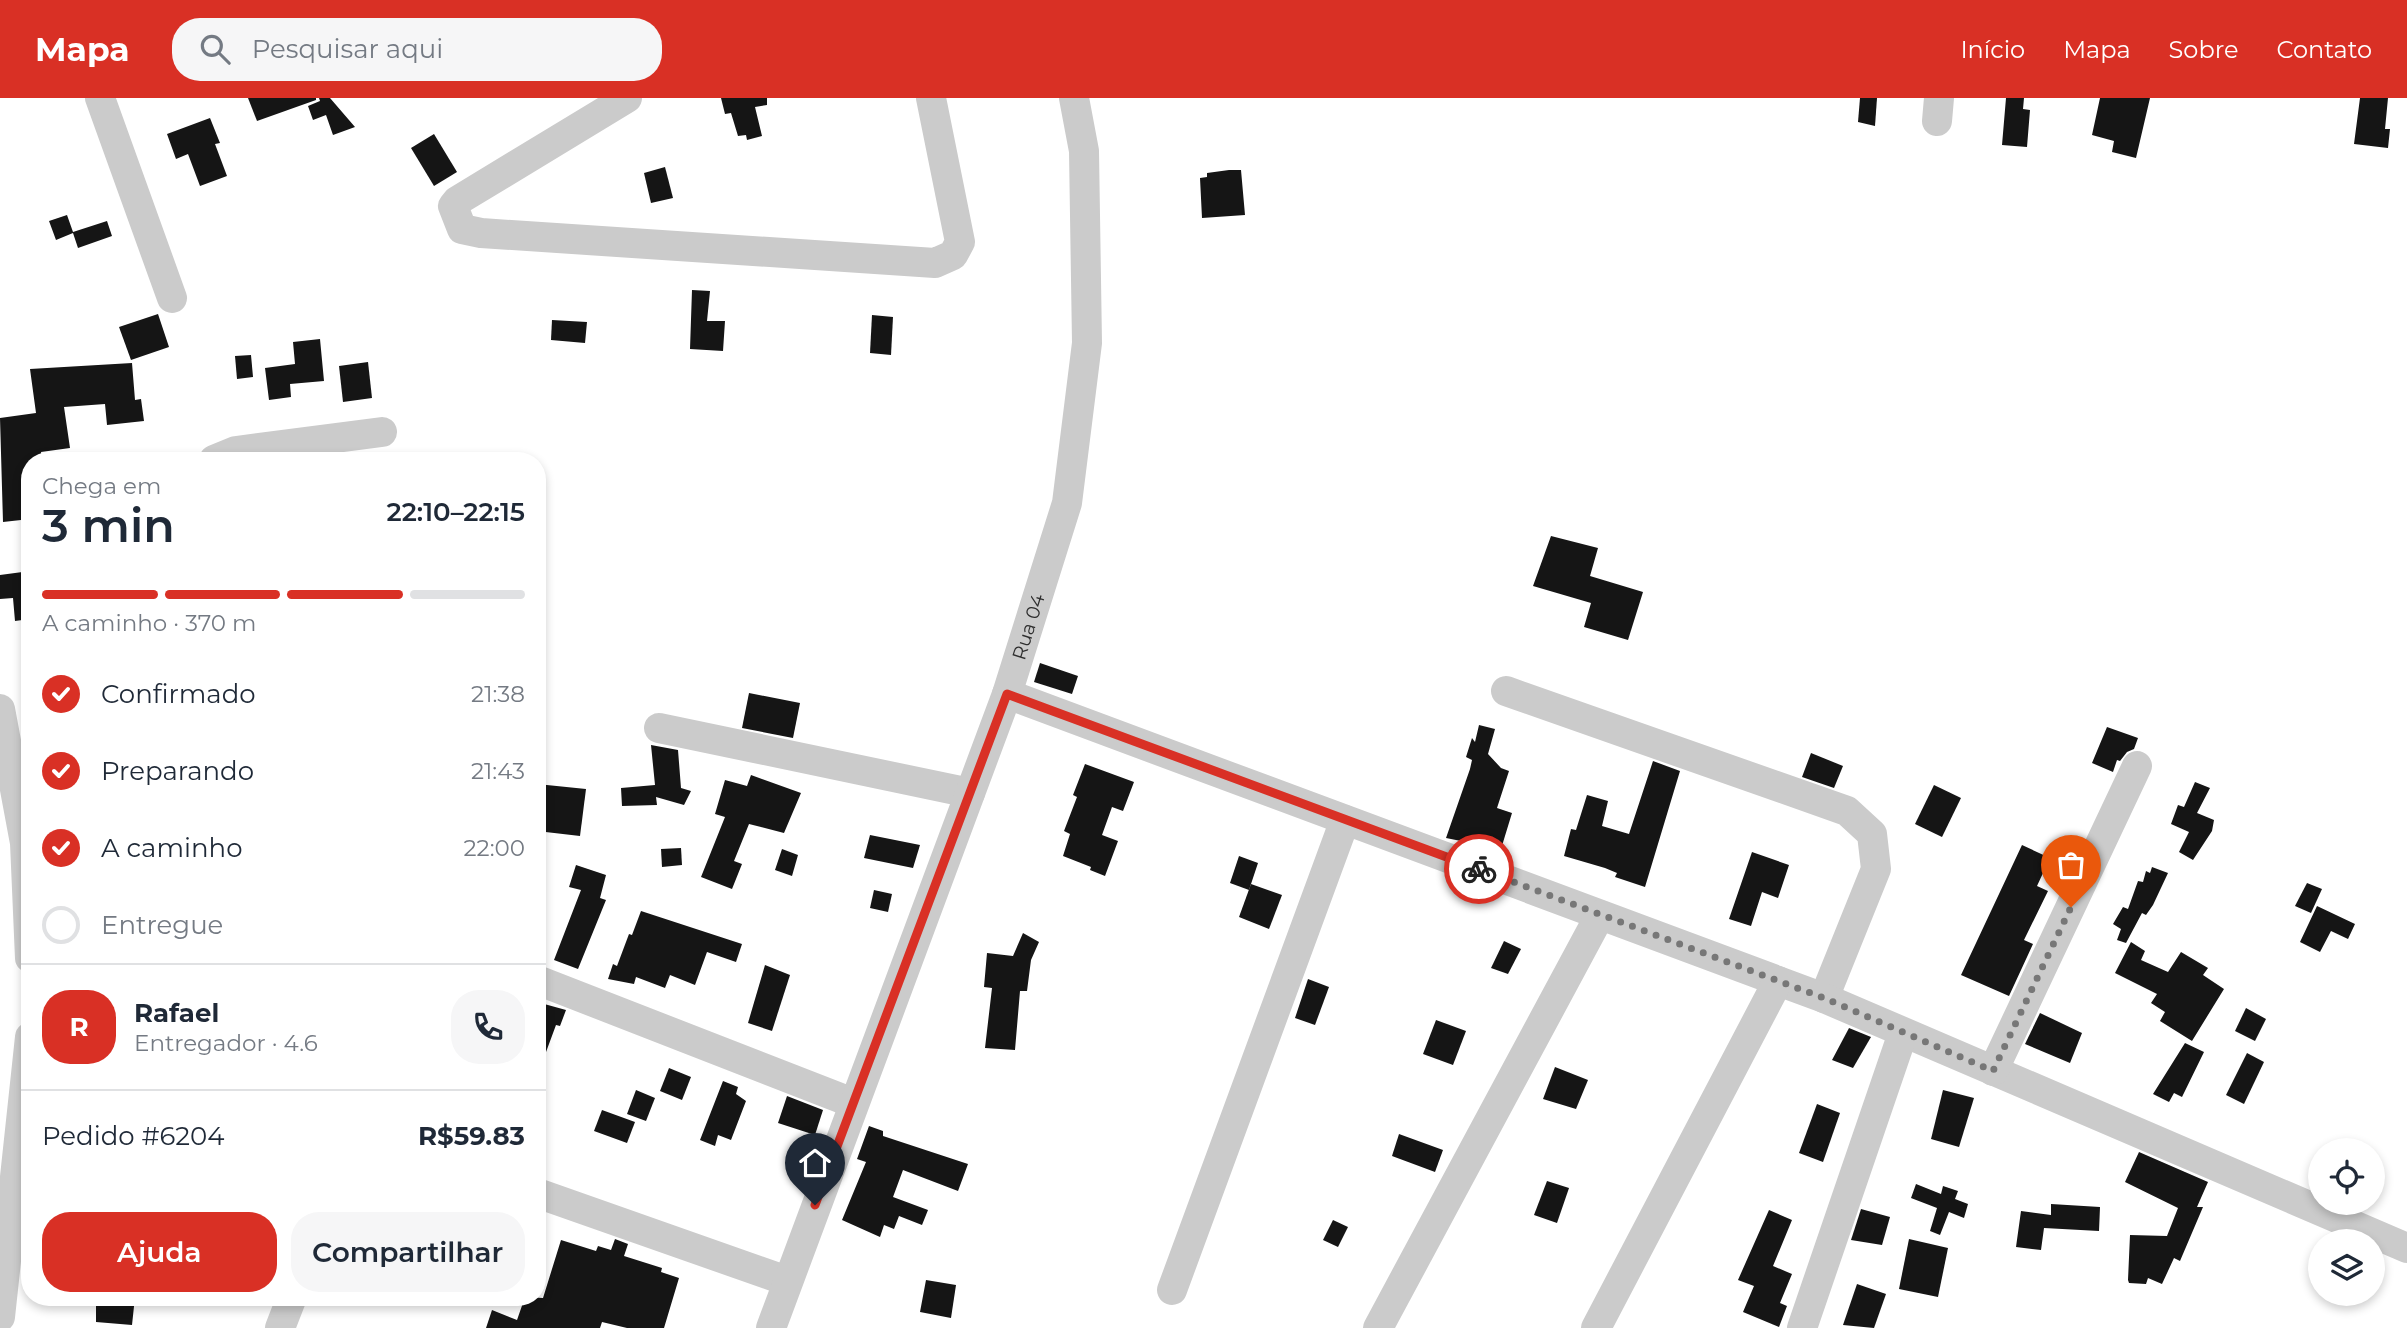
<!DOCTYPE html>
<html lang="pt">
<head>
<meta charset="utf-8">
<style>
  :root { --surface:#fff; --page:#f6f6f7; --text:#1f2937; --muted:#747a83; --line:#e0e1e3; --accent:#d93025 }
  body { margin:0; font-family:Montserrat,sans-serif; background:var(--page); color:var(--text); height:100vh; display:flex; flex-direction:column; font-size:26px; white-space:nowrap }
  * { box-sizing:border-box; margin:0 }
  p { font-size:23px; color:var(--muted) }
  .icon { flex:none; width:38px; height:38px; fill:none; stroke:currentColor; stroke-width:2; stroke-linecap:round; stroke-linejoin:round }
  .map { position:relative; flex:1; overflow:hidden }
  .details { position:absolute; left:21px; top:354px; width:525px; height:854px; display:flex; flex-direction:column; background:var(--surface); border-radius:28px; box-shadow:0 4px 10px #0003 }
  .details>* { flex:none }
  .tools { position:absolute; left:2308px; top:1040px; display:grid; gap:14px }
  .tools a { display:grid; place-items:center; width:77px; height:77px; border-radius:50%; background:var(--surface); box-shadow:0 4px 10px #0003; font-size:35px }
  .pin { position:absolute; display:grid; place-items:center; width:60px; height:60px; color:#fff; margin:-72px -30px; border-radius:50% 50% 50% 0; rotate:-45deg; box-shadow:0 0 7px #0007 }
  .pin .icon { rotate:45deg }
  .courier { position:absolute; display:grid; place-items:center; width:70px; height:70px; margin:-35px; border:5px solid #d93025; border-radius:50%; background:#fff; color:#222; box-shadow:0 2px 9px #0007 }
  .overview em { font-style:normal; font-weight:600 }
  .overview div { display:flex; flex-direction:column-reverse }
  .overview { display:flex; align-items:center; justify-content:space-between; height:119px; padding:0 21px }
  h1 { font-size:46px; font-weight:600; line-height:52px }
  .bar { display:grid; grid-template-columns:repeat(4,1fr); gap:10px 7px; align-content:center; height:84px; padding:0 21px }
  .bar i { height:9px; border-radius:5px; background:var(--line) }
  .bar .selected { background:var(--accent) }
  .bar p { grid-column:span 4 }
  .line { display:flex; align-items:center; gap:18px; padding:0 21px; border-top:2px solid var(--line) }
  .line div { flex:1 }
  .round { display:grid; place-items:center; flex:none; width:74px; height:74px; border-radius:28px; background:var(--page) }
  ol { padding:0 21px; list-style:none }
  li { display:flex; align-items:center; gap:21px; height:77px }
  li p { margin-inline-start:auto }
  li .icon { padding:7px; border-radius:50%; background:var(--accent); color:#fff; stroke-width:4 }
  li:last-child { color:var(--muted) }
  li i { width:38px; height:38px; border:4px solid var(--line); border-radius:50% }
  .action { display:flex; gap:14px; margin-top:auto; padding:14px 21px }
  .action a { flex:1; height:80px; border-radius:28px; background:var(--accent); color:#fff; font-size:28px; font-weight:600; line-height:80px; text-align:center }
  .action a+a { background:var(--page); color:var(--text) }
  header { display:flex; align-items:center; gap:42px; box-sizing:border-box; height:98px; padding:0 35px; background:var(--accent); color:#fff }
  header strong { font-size:33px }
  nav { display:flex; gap:38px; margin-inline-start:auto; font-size:24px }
  .search { width:490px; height:63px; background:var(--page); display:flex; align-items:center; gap:18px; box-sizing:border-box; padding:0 24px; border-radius:28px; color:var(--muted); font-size:26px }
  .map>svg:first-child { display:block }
</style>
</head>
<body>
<header>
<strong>Mapa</strong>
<div class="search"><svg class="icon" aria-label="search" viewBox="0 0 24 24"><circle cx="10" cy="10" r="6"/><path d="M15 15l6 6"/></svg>Pesquisar aqui</div>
<nav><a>Início</a><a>Mapa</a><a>Sobre</a><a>Contato</a></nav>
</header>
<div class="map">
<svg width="2407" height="1230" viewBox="0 0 2407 1230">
  <rect width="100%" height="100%" fill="#fff"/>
  <g fill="#151515">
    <path d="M248,0h68v2l-59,21z"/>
    <path d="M319,0h11l25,29 -22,8 -7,-20 -13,5 -5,-14 12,-5z"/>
    <path d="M721,0h46v7l-12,2 7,29 -15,4 -1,-5 -8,1 -7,-23 -6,1z"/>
    <path d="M1860,0h17l-2,28 -17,-4z"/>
    <path d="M2006,0h18l-1,11 7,1 -3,37 -25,-2z"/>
    <path d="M2100,0h50l-14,60 -24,-6 2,-11 -22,-6z"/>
    <path d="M2360,0h28l-3,31h5l-2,19 -34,-4z"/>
    <path d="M210,20l10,25 -5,1 12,32 -27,10 -12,-32 -12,5 -9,-25z"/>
    <path d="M434,36l23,38 -23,14 -23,-38z"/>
    <path d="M665,69l8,31 -22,5 -7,-30z"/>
    <path d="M1229,72h12l4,45 -43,3 -2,-40 7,-1v-4z"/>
    <path d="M67,117l6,17 34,-11 5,15 -34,12 -5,-15 -17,7 -7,-19z"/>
    <path d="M692,192l18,1 -3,30h18l-2,30 -33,-2z"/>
    <path d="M158,216l11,33 -38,13 -12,-33z"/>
    <path d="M872,217l21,2 -2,38 -21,-2z"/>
    <path d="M552,222l35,2 -2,21 -34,-3z"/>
    <path d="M320,241l4,42 -34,3 1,13 -22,3 -4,-32 30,-4 -2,-22z"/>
    <path d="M251,257l2,22 -16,2 -2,-23z"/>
    <path d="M368,264l4,36 -29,4 -4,-36z"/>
    <path d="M132,265l3,37 6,-1 3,22 -37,4 -2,-21 -41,3 6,41 -29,4 1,8h-12v59l-27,3 -3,-104 36,-5 -6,-44z"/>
    <path d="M1551,438l47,12 -8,28 53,16 -15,48 -44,-13 7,-24 -58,-17z"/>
    <path d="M30,473v48l-15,2 -2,-23 -13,1v-24z"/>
    <path d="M1040,565l38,13 -6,18 -38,-12z"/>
    <path d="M749,595l51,10 -7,35 -51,-10z"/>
    <path d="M1479,627l16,4 -7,25 13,14 8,3 -12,37 15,5 -11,36 -55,-11 24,-69 2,-9 -6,-3 6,-19 3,4z"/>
    <path d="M2107,629l31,11 -4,11 -7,3 -7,9 -3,-1 -4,12 -21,-9z"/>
    <path d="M651,647l27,5 3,38 10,3 -7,14 -28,-8 1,8 -35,1 -1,-18 34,-3z"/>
    <path d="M1811,655l32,13 -9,22 -32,-11z"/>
    <path d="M1653,663l27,10 -35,116 -30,-10 2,-4 -12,-5 -41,-12 7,-27 5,1 11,-35 21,6 -6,25 27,8z"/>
    <path d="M1085,666l49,18 -11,29 -11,-4 -10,28 16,6 -13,35 -15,-6 1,-3 -28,-11 7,-22 -6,-3 13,-34 -4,-2z"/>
    <path d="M751,677l50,18 -17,40 -35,-9 -15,37 8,3 -10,25 -31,-12 24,-60 -10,-3 10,-34 22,6z"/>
    <path d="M2195,684l15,6 -13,25 17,7 -2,11 -19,29 -14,-8 10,-20 -18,-8 7,-19 6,2z"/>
    <path d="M537,686l49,5 -6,47 -43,-5z"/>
    <path d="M1934,687l27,13 -19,39 -27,-13z"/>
    <path d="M870,737l50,10 -7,23 -49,-10z"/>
    <path d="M2022,747l28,13 -13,28 11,5 -24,49 9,4 -24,52 -48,-21z"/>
    <path d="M681,750l1,17 -20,2 -1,-18z"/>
    <path d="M782,751l16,6 -6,21 -17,-6z"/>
    <path d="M1752,754l37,13 -11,33 -16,-6 -11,34 -22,-7z"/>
    <path d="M1239,758l19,7 -9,27 -19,-7z"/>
    <path d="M576,767l30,10 -6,23 6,2 -28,69 -24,-9 27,-70 -12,-3z"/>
    <path d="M2152,769l16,6 -15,32 -7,10 -4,-2 -16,30 -9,-3 4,-11 -8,-5 10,-17 5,2 10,-28 5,1 3,-11 4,2z"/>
    <path d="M2307,785l15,6 -11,24 -16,-7z"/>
    <path d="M1251,786l31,11 -13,34 -30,-12z"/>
    <path d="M874,792l18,4 -4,18 -18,-4z"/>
    <path d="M2317,808l38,18 -7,15 -17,-8 -11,21 -20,-10z"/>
    <path d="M641,813l101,33 -6,18 -29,-10 -12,33 -25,-10 -5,13 -29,-11 -2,7 -26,-5 5,-15 4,2 12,-32 3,1z"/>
    <path d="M1023,835l16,9 -8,18 -4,31h-7l-5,59 -30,-2 7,-60 -8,-1 3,-34 26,3z"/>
    <path d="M1504,843l17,8 -13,25 -17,-6z"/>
    <path d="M2131,844l14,9 -4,9 27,12 13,-20 27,16 -5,7 21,14 -32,52 -32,-20 5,-9 -14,-9 6,-9 -42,-21z"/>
    <path d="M765,867l25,10 -18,56 -24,-8z"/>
    <path d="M1308,881l21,8 -14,38 -20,-7z"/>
    <path d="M537,904l29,8 -6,16 -4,-1 -17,46z"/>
    <path d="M2246,910l20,11 -11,22 -20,-10z"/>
    <path d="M2040,915l42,20 -12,30 -45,-19z"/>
    <path d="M1436,922l30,11 -13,34 -30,-11z"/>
    <path d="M1849,930l22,9 -18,31 -21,-8z"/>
    <path d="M2185,945l19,9 -22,45 -8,-4 -5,9 -16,-8z"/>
    <path d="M2247,955l17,9 -20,42 -18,-9z"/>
    <path d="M1555,969l33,13 -12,29 -33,-10z"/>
    <path d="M669,970l22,9 -9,23 -22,-9z"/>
    <path d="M723,983l15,6 -2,7 10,7 -15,39 -13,-5 -3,11 -15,-6z"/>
    <path d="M636,992l19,8 -9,23 -19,-7z"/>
    <path d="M1943,992l31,8 -15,49 -28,-8z"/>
    <path d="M787,998l36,14 -8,25 -37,-12z"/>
    <path d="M1817,1006l23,9 -17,49 -24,-9z"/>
    <path d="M602,1012l33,12 -8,21 -33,-12z"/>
    <path d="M869,1028l14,5v5l85,28 -10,27 -55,-21 -10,27 35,13 -6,15 -23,-9 -5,13 -10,-4 -4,12 -38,-17 24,-58 -9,-3z"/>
    <path d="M1399,1036l44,16 -8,22 -43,-16z"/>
    <path d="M2139,1054l69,30 -11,25h6l-23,54 -6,-3 -12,26 -14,-6 -2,6 -17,-1 -1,-3 2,-45 37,1 11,-28 -53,-26z"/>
    <path d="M1547,1083l22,7 -12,35 -23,-8z"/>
    <path d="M1916,1086l25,10 2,-8 15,5 -3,8 13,5 -4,14 -15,-6 -9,23 -10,-4 7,-23 -26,-10z"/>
    <path d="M2051,1106l49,3 -1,24 -55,-3 -3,22 -25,-3 5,-36 30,4z"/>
    <path d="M1861,1111l29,8 -8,28 -31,-5z"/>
    <path d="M1769,1112l23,10 -19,46 19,8 -12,29 7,3 -8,21 -36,-15 11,-26 -16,-6z"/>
    <path d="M1333,1122l15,7 -10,20 -15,-7z"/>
    <path d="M615,1141l13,5 -4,12 38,12 -1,4 18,6 -15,50h-37l-25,-6 -2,6h-114l6,-18 25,10 8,-23 18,1 18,-58 35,11 2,-5 13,4z"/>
    <path d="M1909,1141l39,9 -10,49 -39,-8z"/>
    <path d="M926,1182l30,5 -5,33 -31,-6z"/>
    <path d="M1857,1186l29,10 -12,34 -31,-3z"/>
    <path d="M100,1199h35l-3,28 -36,-3v-23l4,1z"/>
  </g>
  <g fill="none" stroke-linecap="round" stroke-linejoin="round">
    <g stroke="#cbcbcb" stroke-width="30">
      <path d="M100,0l72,200"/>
      <path d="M627,0l-170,103 -4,5 9,23 19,4 454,30 18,-8 7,-13 -29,-144"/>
      <path d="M1937,23l2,-23"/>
      <path d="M214,362l22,-9 146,-19"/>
      <path d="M1506,593l341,120 25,23 4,35 -52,129"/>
      <path d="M1007,596l817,304 583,250"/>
      <path d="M0,611l25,134 5,115"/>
      <path d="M659,630l311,65"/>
      <path d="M537,882l316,123"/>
      <path d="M1993,973l144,-305"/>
      <path d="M537,1095l250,88"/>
      <path d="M1172,1192l173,-470"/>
      <path d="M0,1219l30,-280"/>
      <path d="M280,1230l12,-31"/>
      <path id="s1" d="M771,1230l236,-634 60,-191 20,-160 -3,-192 -10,-53"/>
      <path d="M1378,1230l222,-413"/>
      <path d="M1596,1230l182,-347"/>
      <path d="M1802,1230l101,-295"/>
    </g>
  </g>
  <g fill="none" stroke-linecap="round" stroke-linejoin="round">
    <path stroke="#777" stroke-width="7" stroke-dasharray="0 12.6" d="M1479,771l345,129 169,73 78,-164"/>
    <path stroke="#d93025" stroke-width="9" d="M815,1107l192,-511 472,175"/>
  </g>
  <g text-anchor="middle" stroke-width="7" stroke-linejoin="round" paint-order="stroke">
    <g font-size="19" fill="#2e2e2e" stroke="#fff">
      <text dy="7" stroke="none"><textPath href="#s1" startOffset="747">Rua 04</textPath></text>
    </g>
  </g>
</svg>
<div class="tools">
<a><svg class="icon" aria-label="locate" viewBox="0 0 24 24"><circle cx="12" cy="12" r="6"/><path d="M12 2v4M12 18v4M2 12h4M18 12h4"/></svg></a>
<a><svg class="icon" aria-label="layers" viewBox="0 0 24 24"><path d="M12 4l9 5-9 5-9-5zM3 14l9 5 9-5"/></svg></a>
</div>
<div class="pin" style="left:2071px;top:809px;background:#ea580c"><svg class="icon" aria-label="bag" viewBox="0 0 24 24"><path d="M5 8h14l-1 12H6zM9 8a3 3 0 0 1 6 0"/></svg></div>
<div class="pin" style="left:815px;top:1107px;background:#1f2937"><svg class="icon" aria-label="home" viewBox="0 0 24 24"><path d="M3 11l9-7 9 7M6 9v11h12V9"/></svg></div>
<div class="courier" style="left:1479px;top:771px"><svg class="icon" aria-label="bike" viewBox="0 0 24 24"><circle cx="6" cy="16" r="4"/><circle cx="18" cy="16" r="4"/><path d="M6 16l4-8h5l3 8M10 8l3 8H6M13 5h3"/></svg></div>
<section class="details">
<div class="overview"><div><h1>3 min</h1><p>Chega em</p></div><em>22:10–22:15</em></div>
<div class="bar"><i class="selected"></i><i class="selected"></i><i class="selected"></i><i></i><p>A caminho · 370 m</p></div>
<ol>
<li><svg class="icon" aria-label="check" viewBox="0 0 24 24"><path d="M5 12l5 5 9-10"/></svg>Confirmado<p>21:38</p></li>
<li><svg class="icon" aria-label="check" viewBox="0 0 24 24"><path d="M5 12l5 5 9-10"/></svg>Preparando<p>21:43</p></li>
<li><svg class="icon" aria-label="check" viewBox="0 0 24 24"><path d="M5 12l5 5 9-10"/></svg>A caminho<p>22:00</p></li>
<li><i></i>Entregue</li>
</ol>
<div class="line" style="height:126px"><b class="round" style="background:var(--accent);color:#fff">R</b><div><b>Rafael</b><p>Entregador · 4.6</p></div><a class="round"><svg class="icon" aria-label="phone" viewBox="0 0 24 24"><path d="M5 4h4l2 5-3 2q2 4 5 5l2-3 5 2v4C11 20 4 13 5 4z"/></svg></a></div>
<div class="line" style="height:91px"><div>Pedido #6204</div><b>R$59.83</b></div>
<div class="action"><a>Ajuda</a><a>Compartilhar</a></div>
</section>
</div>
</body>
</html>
